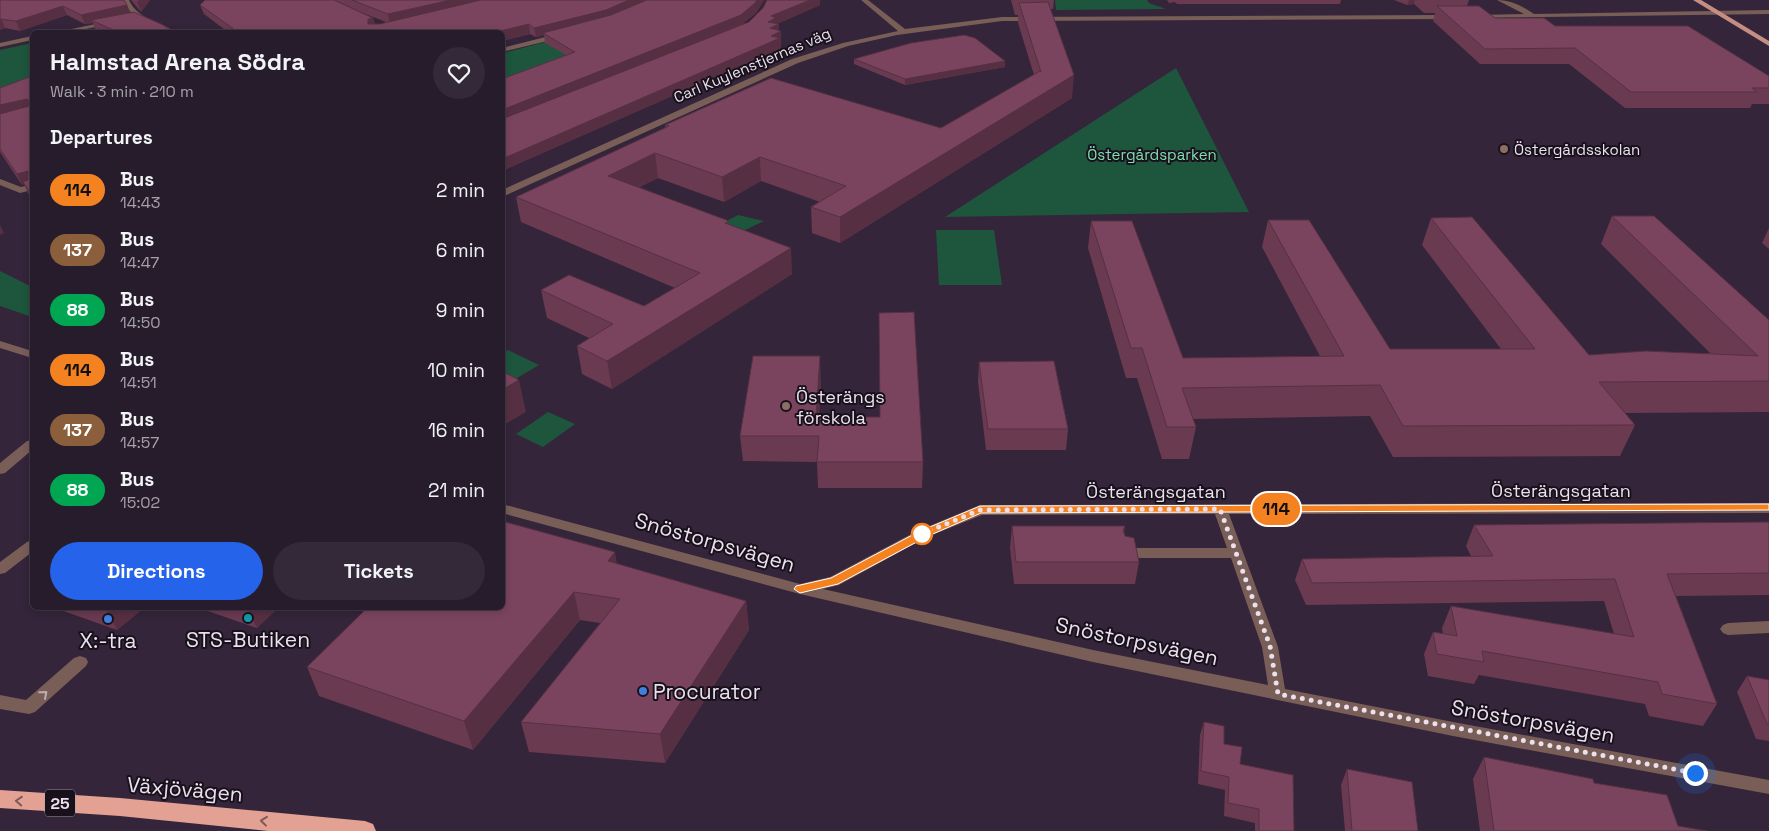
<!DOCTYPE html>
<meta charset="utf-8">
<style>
:root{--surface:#271c2c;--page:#332938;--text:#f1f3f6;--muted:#a4a1a9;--line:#433a48;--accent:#2563eb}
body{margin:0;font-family:"Space Grotesk",sans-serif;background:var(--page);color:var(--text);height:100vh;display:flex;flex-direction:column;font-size:19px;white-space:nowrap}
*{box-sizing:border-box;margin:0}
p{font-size:16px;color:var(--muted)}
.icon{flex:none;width:28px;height:28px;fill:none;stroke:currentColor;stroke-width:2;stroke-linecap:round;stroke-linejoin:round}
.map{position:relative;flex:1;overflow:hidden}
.panel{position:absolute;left:30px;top:30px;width:475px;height:580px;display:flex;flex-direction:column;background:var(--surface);border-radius:8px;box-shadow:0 2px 8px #0003,0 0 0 1px var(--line)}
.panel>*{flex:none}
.badge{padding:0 10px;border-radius:16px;font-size:18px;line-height:32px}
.you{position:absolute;width:25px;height:25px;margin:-12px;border:4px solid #fff;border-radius:50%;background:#1a73e8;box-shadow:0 0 0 8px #1a73e833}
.map>.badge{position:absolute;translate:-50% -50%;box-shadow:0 0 0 2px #fff}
h2{padding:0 20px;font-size:19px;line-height:45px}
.round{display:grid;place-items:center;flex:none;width:52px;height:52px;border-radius:26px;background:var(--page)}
.head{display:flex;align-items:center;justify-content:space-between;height:85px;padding:0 20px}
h1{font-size:24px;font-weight:700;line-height:38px}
.cta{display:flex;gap:10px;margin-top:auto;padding:10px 20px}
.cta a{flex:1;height:58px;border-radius:30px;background:var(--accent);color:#fff;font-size:20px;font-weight:700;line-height:58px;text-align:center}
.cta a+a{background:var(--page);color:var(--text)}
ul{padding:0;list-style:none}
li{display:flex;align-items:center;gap:15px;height:60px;padding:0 20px}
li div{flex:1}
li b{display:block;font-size:19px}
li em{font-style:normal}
li .badge{min-width:55px;font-weight:700;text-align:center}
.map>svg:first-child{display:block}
</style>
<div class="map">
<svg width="1769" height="831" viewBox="0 0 1769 831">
<rect width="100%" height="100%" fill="#34253a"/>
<!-- green -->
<path fill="#1d563d" d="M 1055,0 L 1147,0 L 1149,3 L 1166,9 L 1056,10 Z
M 557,39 L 589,55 L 516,82 L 503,75 L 503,53 Z
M 32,43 L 32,84 L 0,91 L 0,50 Z
M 1176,68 L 1249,212 L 945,217 Z
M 738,215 L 764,221 L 735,235 L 715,227 Z
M 936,230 L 994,230 L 1002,285 L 939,285 Z
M 0,271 L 32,287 L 32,317 L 0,306 Z
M 508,350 L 539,365 L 512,381 L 503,377 L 503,353 Z
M 548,412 L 575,424 L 543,447 L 516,434 Z"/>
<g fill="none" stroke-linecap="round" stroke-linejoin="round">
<!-- minor -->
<path fill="#795e58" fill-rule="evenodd" d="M 123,0 L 129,0 C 138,20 159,20 175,32 C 156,35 130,17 123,0 Z
M 861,0 L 868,0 L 905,29 L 1002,17 L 1449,15 L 1452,17 L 1449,19 L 1002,21 L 897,35 L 848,46 L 798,63 L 502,197 L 502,190 L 792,59 L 843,43 L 898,31 Z
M 1497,0 C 1511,0 1522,6 1534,14 L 1769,10 L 1769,14 L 1474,18 L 1473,17 L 1476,15 L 1524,14 Z
M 110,21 L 112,22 L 112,24 L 70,32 L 57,32 Z
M 561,33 L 564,33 L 564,37 L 502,52 L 502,48 Z
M 32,36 L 32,40 L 0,47 L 0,43 Z
M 0,179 L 21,187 L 32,184 L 32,190 L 20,193 L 0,185 Z
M 0,341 L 32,351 L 32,358 L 0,348 Z
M 32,440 L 32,450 L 5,473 L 0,474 L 0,463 L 27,441 Z
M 1769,503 L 1769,513 L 1229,514 L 1278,647 L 1285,689 L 1453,722 L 1769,780 L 1769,794 L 1453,736 L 1093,662 L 800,594 L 502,513 L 502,504 L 800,584 L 830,577 L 917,531 L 980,505 ZM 1215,514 L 1227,548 L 1128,548 L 1123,549 L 1121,553 L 1123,557 L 1128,558 L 1231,558 L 1262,647 L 1268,685 L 1093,650 L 823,589 L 839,585 L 927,537 L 982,515 Z
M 32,540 L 32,552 L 5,573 L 0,574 L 0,562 L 27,542 Z
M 1769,621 L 1769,633 L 1728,635 L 1723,633 L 1720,629 L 1723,625 L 1728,623 Z
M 80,656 L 86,658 L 88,662 L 86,666 L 35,712 L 29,714 L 0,709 L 0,695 L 26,700 L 74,658 Z"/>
<!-- major -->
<path fill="#c58e82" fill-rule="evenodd" d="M 1693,0 L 1701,0 L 1769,41 L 1769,46 Z"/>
<!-- highway -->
<path fill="#e3a193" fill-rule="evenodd" d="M 0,790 L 120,798 L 365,821 L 373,824 L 376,831 L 268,831 L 120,816 L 0,808 Z"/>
</g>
<!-- wall -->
<path fill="#6a3a51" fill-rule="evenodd" d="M 0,0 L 127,5 L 130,13 L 173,32 L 102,32 L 95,29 L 93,23 L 85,24 L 67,15 L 20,31 L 5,28 L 0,30 Z
M 131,0 L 150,0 L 141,12 Z
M 205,0 L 764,0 L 756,13 L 742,24 L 749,22 L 763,8 L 767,0 L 820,0 L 820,5 L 777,24 L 779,31 L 781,41 L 780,41 L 781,48 L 502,171 L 502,79 L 566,55 L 545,43 L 544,35 L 536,37 L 530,34 L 502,41 L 502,32 L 228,32 L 204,14 L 200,5 ZM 355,10 L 386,22 L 380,24 L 375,24 L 373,18 Z
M 1011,0 L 1054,0 L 1053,9 L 1050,9 L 1072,98 L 840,243 L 812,233 L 811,207 L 820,202 L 761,181 L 724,202 L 658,178 L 639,187 L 729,224 L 792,274 L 612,389 L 582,374 L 577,346 L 589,338 L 547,318 L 541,290 L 644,306 L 675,288 L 521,222 L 516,197 L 665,128 L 665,125 L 941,128 L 1034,75 L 1018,23 L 1018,15 L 1015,15 Z
M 1167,0 L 1341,0 L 1340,4 L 1177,4 L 1175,2 L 1169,3 Z
M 1394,0 L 1469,0 L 1467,6 L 1495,18 L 1555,26 L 1769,76 L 1769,104 L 1752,104 L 1750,108 L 1625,108 L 1569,64 L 1480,64 L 1433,21 L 1435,13 L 1424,13 L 1414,4 L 1407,5 Z
M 854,59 L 1005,61 L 1005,67 L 905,85 L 854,64 Z
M 32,76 L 32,200 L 28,193 L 24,184 L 22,185 L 0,152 L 0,88 Z
M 1612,216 L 1769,320 L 1769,412 L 1625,413 L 1635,425 L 1620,456 L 1393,457 L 1370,416 L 1192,419 L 1196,427 L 1189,459 L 1162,459 L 1137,378 L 1126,378 L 1088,248 L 1091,221 L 1183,358 L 1320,356 L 1262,247 L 1268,220 L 1390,349 L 1501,349 L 1422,245 L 1431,218 L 1589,355 L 1710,353 L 1601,244 Z
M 1769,228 L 1769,249 L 1762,243 Z
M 979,362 L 1068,429 L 1066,450 L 986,450 L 978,382 Z
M 821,381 L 819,417 L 923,462 L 922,488 L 818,488 L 817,462 L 743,461 L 740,436 Z
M 1769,522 L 1769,595 L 1676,596 L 1717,704 L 1703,726 L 1649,716 L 1645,704 L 1479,675 L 1474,684 L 1428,676 L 1424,654 L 1433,632 L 1443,634 L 1442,628 L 1451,606 L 1614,634 L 1604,601 L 1306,605 L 1295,580 L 1302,559 L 1471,556 L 1466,546 L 1474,525 Z
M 1012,526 L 1125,526 L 1124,533 L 1139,562 L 1135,584 L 1014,584 L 1010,548 Z
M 617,564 L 746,601 L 749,630 L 665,763 L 529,752 L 521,722 L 600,623 L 580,620 L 473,750 L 319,696 L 307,667 Z
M 55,608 L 144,608 L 117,630 Z
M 199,608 L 278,608 L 257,628 Z
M 1747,676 L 1769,680 L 1769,741 L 1756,739 L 1737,692 Z
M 1204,722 L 1224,744 L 1294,831 L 1255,831 L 1255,823 L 1224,816 L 1225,790 L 1198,784 L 1200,735 Z
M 1484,757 L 1594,783 L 1678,826 L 1707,831 L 1480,831 L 1473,779 Z
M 1347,769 L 1418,831 L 1345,831 L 1341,785 Z"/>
<!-- shaded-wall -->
<path fill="#563042" d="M 139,0 L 150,0 L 141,12 L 137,2 Z
M 451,0 L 494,0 L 390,24 L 388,14 Z
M 629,0 L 651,0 L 607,19 L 543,33 L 544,35 L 536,37 L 534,28 Z
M 757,0 L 764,0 L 756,13 L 742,24 L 502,122 L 502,110 Z
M 810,0 L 820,0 L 820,5 L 777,24 L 779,24 L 779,32 L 781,31 L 781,48 L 502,171 L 502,159 L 768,22 L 771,16 Z
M 1409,0 L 1415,0 L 1414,4 L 1407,5 Z
M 127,5 L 131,15 L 91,20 L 93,23 L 85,24 L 81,15 Z
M 63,6 L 67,15 L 20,31 L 16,21 Z
M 1,18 L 5,28 L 0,30 L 0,19 Z
M 373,18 L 376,27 L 368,24 L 368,19 Z
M 529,24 L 530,34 L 502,41 L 502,32 L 496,32 Z
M 1005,61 L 1005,67 L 905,85 L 905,79 Z
M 1074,75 L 1072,98 L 840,243 L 840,217 Z
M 27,99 L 32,109 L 0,116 L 0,105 Z
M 655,153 L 658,178 L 612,201 L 608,176 Z
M 760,157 L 761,181 L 724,202 L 722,177 Z
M 28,171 L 32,181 L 23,182 L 24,184 L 22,185 L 17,174 Z
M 0,225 L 4,233 L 0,235 Z
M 791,248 L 792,274 L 612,389 L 607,361 Z
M 820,356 L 821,381 L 817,436 L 816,417 Z
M 519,380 L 526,412 L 502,426 L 502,390 Z
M 615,552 L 620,581 L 608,561 Z
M 574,592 L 580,620 L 473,750 L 464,721 Z
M 746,601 L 749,630 L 665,763 L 660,734 Z
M 105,608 L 144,608 L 117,630 Z
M 247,608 L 278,608 L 257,628 Z"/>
<!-- building -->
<path fill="#7b445e" stroke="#563042" d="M 0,0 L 124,0 L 127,5 L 81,15 L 63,6 L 16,21 L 0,19 Z
M 205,0 L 334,0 L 373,18 L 368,19 L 368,24 L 380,24 L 481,0 L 629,0 L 606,10 L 534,28 L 529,24 L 496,32 L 238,32 L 200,5 Z
M 352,0 L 451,0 L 388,14 Z
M 647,0 L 757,0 L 755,3 L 741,15 L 502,110 L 502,79 L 575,52 L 543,33 L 611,15 Z
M 767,0 L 810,0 L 771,16 L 776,18 L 768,22 L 779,24 L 770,28 L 781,31 L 771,36 L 780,38 L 502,159 L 502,119 L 749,22 L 763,8 Z
M 1048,2 L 1074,75 L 840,217 L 811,207 L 846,186 L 760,157 L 722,177 L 655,153 L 608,176 L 729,221 L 725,223 L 791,248 L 607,361 L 577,346 L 613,324 L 541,290 L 569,275 L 644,306 L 700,273 L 516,197 L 669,126 L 665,125 L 771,78 L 941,128 L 1040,71 L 1041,72 L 1019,3 Z
M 1437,6 L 1479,6 L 1495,18 L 1544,18 L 1555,26 L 1688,26 L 1769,76 L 1769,88 L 1752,88 L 1757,92 L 1631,92 L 1575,48 L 1485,49 Z
M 134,12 L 163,25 L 173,32 L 118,32 L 91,20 Z
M 964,35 L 975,38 L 1005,61 L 905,79 L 854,59 L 911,43 Z
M 32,76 L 32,192 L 30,193 L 23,182 L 28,180 L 28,171 L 17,174 L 0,149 L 0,114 L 29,106 L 29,101 L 27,99 L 0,105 L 0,88 Z
M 1612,216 L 1654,216 L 1769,320 L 1769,381 L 1599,382 L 1635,425 L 1403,426 L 1380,385 L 1182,388 L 1196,427 L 1167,427 L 1142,348 L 1131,348 L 1091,221 L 1132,221 L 1183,358 L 1344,356 L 1268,220 L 1309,220 L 1390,349 L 1535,349 L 1431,218 L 1472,217 L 1589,355 L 1646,351 L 1758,356 Z
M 914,312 L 923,462 L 817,462 L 819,436 L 740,436 L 753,356 L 820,356 L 816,417 L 880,417 L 879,313 Z
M 1054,361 L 1068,429 L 988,429 L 979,362 Z
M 502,371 L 519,380 L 502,390 Z
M 502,521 L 615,552 L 608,561 L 746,601 L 660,734 L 521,722 L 620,599 L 574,592 L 464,721 L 307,667 L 367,608 L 502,608 Z
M 1769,522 L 1769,573 L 1667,574 L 1717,704 L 1662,694 L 1658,682 L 1482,651 L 1484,662 L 1437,654 L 1433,632 L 1457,636 L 1451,606 L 1634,637 L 1615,579 L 1312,583 L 1302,559 L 1493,556 L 1474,525 Z
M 1012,526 L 1125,526 L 1123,530 L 1125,536 L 1134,538 L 1139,562 L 1016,562 Z
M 1747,676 L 1769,680 L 1769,724 L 1767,724 Z
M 1204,722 L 1224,726 L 1224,744 L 1242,747 L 1240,764 L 1293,775 L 1294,831 L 1259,831 L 1259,809 L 1228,803 L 1229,777 L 1201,771 Z
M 1484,757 L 1593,779 L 1594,783 L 1667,795 L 1678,826 L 1707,831 L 1494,831 Z
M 1347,769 L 1412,782 L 1418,831 L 1352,831 Z"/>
<!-- one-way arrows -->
<defs><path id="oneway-chevron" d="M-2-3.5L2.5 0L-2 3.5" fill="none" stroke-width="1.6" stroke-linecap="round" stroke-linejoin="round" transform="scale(1.25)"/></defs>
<use stroke="#bdacb2" href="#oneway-chevron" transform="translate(44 694) rotate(-41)"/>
<g stroke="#7e5957">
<use href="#oneway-chevron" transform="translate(19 801) rotate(-176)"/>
<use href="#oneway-chevron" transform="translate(264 821) rotate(-174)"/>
</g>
<!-- line -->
<path fill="#f58220" stroke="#fff" d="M 1769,504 L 1769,510 L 981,513 L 926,537 L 838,584 L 800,593 L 794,589 L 796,586 L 831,578 L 918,532 L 980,506 Z"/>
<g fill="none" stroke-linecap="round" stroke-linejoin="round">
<!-- walk -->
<path stroke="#eae0ee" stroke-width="5" stroke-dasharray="0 9" d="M 922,534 L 980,510 L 1220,509 L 1270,646 L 1278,694 L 1695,773"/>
</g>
<!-- markers -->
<g fill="#8d6e63" stroke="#18111b" stroke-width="2">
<circle cx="1504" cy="149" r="5"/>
<circle cx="786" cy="406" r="5"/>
</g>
<circle fill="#fff" stroke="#f58220" stroke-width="2.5" cx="922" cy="534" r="10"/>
<circle fill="#0f9aa8" stroke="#18111b" stroke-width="2" cx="248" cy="618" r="5"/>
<g fill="#3f7fe0" stroke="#18111b" stroke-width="2">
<circle cx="108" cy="619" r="5"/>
<circle cx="643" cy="691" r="5"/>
</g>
<g text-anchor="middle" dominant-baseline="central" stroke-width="4" stroke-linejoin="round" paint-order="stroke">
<!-- far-street labels -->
<g font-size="15" fill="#eae0ee" stroke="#18111b">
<text transform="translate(752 65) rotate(-23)">Carl Kuylenstjernas väg</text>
</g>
<!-- far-poi labels -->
<g font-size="15" fill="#eae0ee" stroke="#18111b" text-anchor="start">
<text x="1514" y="149">Östergårdsskolan</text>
</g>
<!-- far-park labels -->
<g font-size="15" fill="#80dfb2" stroke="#18111b">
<text x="1152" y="154">Östergårdsparken</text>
</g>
<!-- shield labels -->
<rect fill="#18111b" stroke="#aba2af" stroke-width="1" x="45" y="789.5" width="30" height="27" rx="4"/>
<g font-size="16" font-weight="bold" fill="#eae0ee">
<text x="60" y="803">25</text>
</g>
<!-- poi labels -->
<g font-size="18" fill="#eae0ee" stroke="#18111b" text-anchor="start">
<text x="796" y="396">Österängs<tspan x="796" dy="21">förskola</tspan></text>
</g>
<!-- street labels -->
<g font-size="18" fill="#eae0ee" stroke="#18111b">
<text x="1561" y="490">Österängsgatan</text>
<text x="1156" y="491">Österängsgatan</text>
</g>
<!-- near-street labels -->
<g font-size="21" fill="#eae0ee" stroke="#18111b">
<text transform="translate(715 542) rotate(16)">Snöstorpsvägen</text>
<text transform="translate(1137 641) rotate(12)">Snöstorpsvägen</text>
<text transform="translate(1533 721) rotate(10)">Snöstorpsvägen</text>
<text transform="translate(185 789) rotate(5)">Växjövägen</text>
</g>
<!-- near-poi labels -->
<g font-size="21" fill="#eae0ee" stroke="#18111b">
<text x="248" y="639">STS-Butiken</text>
<text x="108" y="640">X:-tra</text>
<text x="653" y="691" text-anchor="start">Procurator</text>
</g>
</g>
</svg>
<div class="you" style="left:1695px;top:773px"></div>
<b class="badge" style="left:1276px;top:509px;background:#f58220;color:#111">114</b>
<section class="panel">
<div class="head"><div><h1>Halmstad Arena Södra</h1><p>Walk · 3 min · 210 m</p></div><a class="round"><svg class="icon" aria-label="heart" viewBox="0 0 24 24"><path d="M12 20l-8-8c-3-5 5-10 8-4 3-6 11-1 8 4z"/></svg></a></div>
<h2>Departures</h2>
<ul>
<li><span class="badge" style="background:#f58220;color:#111">114</span><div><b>Bus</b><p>14:43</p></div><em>2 min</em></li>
<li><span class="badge" style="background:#8b5e3c;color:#fff">137</span><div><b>Bus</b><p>14:47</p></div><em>6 min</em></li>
<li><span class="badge" style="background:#00a651;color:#fff">88</span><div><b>Bus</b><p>14:50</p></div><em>9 min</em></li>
<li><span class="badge" style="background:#f58220;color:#111">114</span><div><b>Bus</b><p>14:51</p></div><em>10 min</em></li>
<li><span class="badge" style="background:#8b5e3c;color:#fff">137</span><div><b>Bus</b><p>14:57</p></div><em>16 min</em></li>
<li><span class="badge" style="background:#00a651;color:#fff">88</span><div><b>Bus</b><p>15:02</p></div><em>21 min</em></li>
</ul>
<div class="cta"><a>Directions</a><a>Tickets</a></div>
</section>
</div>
